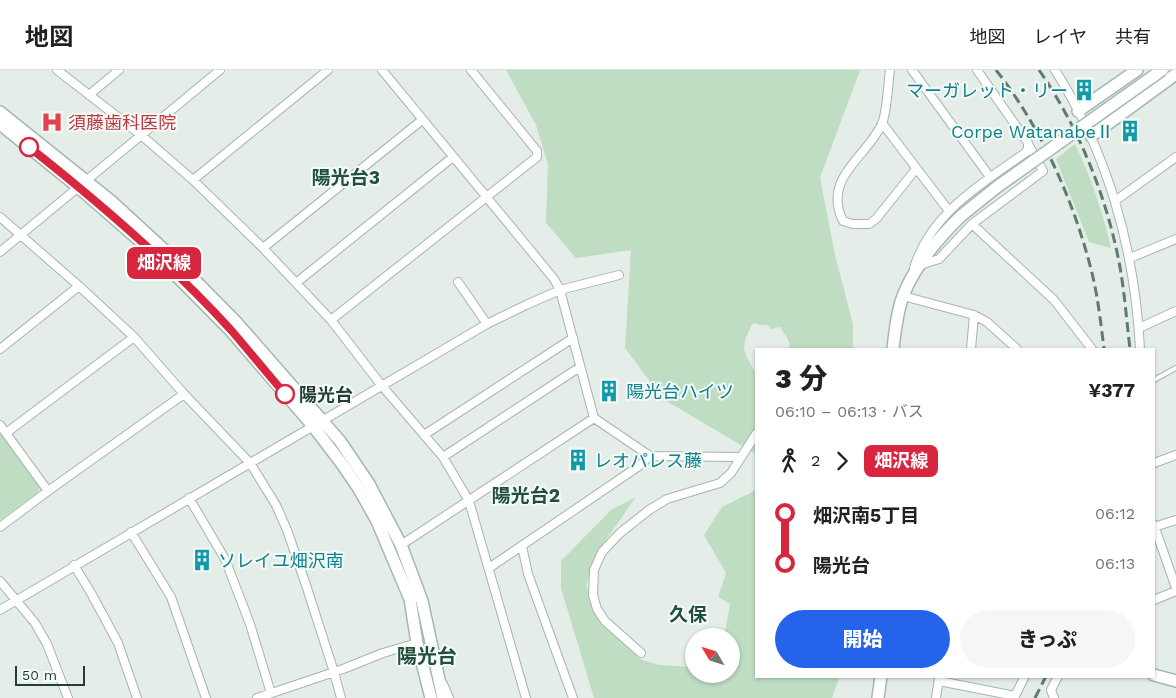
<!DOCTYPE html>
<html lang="ja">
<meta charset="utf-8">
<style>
:root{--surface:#fff;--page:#f6f6f6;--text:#202124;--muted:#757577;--line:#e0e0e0;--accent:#2563eb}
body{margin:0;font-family:"Work Sans","Noto Sans JP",sans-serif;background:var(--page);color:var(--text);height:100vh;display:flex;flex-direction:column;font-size:19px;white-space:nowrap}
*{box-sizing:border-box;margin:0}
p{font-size:16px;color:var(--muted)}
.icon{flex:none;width:28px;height:28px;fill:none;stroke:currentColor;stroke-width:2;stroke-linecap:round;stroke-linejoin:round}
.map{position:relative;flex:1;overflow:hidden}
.details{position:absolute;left:755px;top:278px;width:400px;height:330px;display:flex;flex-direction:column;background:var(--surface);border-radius:0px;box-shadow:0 1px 4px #0004}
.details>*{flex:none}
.badge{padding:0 10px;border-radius:8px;font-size:18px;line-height:32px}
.needle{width:32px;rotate:308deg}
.controls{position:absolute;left:685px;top:558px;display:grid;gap:10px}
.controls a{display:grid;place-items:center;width:55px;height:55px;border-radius:50%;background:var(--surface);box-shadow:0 1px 4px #0004;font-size:25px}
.scale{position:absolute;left:15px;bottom:12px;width:70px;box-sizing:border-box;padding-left:5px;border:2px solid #243e33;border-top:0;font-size:14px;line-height:18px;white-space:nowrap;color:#243e33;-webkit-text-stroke:4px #f5faf7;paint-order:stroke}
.map>.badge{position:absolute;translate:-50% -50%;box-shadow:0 0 0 2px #fff}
.legs{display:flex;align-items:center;gap:8px;height:55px;padding:0 20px;font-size:16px}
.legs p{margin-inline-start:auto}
.summary{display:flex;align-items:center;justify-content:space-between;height:85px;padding:0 20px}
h1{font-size:28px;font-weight:800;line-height:38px}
.cta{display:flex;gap:10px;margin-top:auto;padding:10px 20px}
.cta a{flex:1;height:58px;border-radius:30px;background:var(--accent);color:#fff;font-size:20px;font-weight:800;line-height:58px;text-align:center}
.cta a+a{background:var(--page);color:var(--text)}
ul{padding:0 20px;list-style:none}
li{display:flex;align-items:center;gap:18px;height:50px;font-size:19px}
li i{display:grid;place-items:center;width:8px;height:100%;margin:0 6px;background:currentColor}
li i::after{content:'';width:12px;height:12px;margin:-6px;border:4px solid;border-radius:50%;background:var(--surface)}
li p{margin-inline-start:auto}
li:first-child i{background:linear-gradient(#0000 50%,currentColor 0)}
li:last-child i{background:linear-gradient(currentColor 50%,#0000 0)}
header{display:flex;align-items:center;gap:30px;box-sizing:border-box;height:70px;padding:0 25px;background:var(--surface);border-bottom:1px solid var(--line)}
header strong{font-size:24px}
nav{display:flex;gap:28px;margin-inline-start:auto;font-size:18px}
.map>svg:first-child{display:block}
</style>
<header>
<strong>地図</strong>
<nav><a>地図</a><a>レイヤ</a><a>共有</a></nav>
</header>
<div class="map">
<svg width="1176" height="628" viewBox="0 0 1176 628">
<rect width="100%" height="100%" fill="#e4ede8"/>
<!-- green -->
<path fill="#beddc2" d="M 506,0 L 860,0 L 820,108 L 835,185 L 853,254 L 853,279 L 790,279 L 789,271 L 780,257 L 771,259 L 767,255 L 760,255 L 755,253 L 752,254 L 745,270 L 744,279 L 747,288 L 756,304 L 756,384 L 663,329 L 625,278 L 631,180 L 576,188 L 546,153 L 548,94 L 536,55 Z
M 1075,74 C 1092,110 1102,140 1111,178 L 1089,172 L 1056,89 Z
M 0,361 L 40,416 L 38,422 L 0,450 Z
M 756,420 L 756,606 L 840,606 L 832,628 L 594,628 L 561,518 L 561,491 L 611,440 L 636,427 L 598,481 L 586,515 L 599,551 L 642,590 L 659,595 L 694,597 L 694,604 L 731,604 L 731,566 L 723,566 L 725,562 L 730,534 L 718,527 L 726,503 L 704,465 L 722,437 Z"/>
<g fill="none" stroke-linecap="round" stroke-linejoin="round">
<!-- lane casing -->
<g stroke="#a7b5ae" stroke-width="6">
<path id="lane" d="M 1154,310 L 1176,298"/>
</g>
<!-- street casing -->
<g stroke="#a7b5ae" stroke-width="10">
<path id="street" d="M 57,0 L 141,65 L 193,110 L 263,178 L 331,250 L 382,316 L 443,387 L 469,431 L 526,628
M 382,0 L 554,209 L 560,220 L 594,348 L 650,386 L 741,387
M 890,0 C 888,14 887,42 882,54 C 866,88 822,108 843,151 L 853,154 L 869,154 L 876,149 L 916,99
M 912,0 L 990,107
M 1055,0 C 1108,83 1135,180 1140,279
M 89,25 L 119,0
M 882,53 L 949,141
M 193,110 L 328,0
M 1115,131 L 1176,87
M 0,147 L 79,216 L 134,267 L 184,324 L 250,393 L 276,435 L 287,460 L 306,515 L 334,602 L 341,628
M 972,154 L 1043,101 L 1028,74
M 263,178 L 422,50
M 0,182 L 220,0
M 1130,188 L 1176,169
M 920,195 L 939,189 L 972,154 L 1054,230 L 1092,279
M 914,198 C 930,144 981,114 1025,83 L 1028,79 L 1028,73 L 977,0
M 458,212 L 487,254
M 296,213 L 453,87
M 903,226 L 974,245 L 987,252 L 1017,279
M 331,250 L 537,87 L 537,81 L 471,0
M 1139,258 L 1176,241
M 0,279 L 79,216
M 971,279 L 974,245
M 0,355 L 48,421
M 6,363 L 134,267
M 424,365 L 573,268
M 443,387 L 580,297
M 1154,393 L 1176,385
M 189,428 L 225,489 L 250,554 L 271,623
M 1154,455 L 1176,518
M 0,457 L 48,421 L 184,324
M 1154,457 L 1176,450
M 131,462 L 171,527 L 206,628
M 401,475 L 594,348
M 522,476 L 528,504 L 573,628
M 74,495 L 91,523 L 118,573 L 137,628
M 489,498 L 639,396 L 650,386
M 0,511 L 35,553 L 47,574 L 68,628
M 1154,530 L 1176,521
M 0,540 L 487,254 L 526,235 L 560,220 L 619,205
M 641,583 L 605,551 L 597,539 L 593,525 L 594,500 L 602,482 L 620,463 L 649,440 L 667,429 L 720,413 L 731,403 L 756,364
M 939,611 L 1015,626
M 443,614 L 449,628
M 257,628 L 343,599 L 383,583 L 417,573
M 936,628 L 939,608
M 1014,628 L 1025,606
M 1054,628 L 1051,620 L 1058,606"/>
</g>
<!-- secondary casing -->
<g stroke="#a3b9ae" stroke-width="14">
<path id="secondary" d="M 1078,41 L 1137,0
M 0,42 L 111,131 L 172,187 L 237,253 L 340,371 L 369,414 L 401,475 L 422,531 L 443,628
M 0,54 L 78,117 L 155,184 L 230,260 L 313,356 L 342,394 L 359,419 L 377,451 L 410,529 L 417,573 L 431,628
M 1091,66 L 1176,4
M 893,279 C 895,261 897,242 903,226 C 915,195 938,168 962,145
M 1154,605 L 1176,611
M 878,628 L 881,606"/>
</g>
<!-- lane -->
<use href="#lane" stroke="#fff" stroke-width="4"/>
<!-- street -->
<use href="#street" stroke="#fff" stroke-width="8"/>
<!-- secondary -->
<use href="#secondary" stroke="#fff" stroke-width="11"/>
<!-- rail -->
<path stroke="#5f7a6e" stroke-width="3" stroke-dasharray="10 5" stroke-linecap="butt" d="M 996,0 C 1042,59 1074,131 1092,203 C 1098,228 1101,254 1104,279
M 1039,0 C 1080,59 1109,132 1121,203 C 1125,228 1127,254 1130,279
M 1035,628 L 1046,606"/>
<!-- secondary-bridge casing -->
<g stroke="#a3b9ae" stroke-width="14" stroke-linecap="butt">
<path id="secondary-bridge" d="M 962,145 L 997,117 L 1162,0"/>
</g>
<!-- secondary-bridge -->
<use href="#secondary-bridge" stroke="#fff" stroke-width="11"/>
</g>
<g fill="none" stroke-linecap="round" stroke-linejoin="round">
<!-- line-1 casing -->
<g stroke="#fff" stroke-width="11">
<path id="line-1" d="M 29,77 C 100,133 170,193 231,260 C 249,281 267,303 285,324"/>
</g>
<!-- line-1 -->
<use href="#line-1" stroke="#d7263d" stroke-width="8"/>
</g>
<!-- icons -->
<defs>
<g id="building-bare" transform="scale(1.725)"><path d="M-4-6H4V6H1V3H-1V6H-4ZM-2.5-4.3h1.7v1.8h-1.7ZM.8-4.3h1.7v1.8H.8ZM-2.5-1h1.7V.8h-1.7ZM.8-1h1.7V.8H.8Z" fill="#0f9aa8" stroke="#f5faf7" stroke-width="2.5" paint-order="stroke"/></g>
<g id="hospital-bare" transform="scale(1.725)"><path d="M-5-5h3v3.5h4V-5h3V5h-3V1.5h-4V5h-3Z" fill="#e0444e" stroke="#f5faf7" stroke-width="2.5" paint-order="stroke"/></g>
</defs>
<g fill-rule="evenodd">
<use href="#building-bare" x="1084" y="20"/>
<use href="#hospital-bare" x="52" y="52"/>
<use href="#building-bare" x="1130" y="61"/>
<use href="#building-bare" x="609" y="321"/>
<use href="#building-bare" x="578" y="390"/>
<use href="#building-bare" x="202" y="490"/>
</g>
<!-- markers -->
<g fill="#fff" stroke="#d7263d" stroke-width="2.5">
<circle cx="29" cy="77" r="9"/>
<circle cx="285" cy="324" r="9"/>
</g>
<g text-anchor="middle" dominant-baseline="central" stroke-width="4" stroke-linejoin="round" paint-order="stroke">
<!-- culture labels -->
<g font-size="18" fill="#0d838f" stroke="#f5faf7" text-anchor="start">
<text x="1068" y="20" text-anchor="end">マーガレット・リー</text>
<text x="1114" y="61" text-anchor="end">Corpe WatanabeⅡ</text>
<text x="626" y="321">陽光台ハイツ</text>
<text x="594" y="390">レオパレス藤</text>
<text x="218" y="490">ソレイユ畑沢南</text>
</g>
<!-- health labels -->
<g font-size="18" fill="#be3a42" stroke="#f5faf7" text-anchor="start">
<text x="68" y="52">須藤歯科医院</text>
</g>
<!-- stop labels -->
<g font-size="18" font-weight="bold" fill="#243e33" stroke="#f5faf7" text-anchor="start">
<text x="299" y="324">陽光台</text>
</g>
<!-- neighbourhood labels -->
<g font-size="19" font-weight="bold" fill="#21503d" stroke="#f5faf7">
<text x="346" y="107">陽光台3</text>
<text x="526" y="425">陽光台2</text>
<text x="688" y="544">久保</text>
</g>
<!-- quarter labels -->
<g font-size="20" font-weight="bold" fill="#21503d" stroke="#f5faf7">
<text x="427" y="586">陽光台</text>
</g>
</g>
</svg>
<div class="controls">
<a><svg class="needle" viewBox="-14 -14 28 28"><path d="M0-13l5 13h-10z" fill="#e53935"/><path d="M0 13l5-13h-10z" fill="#757577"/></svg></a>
</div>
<div class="scale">50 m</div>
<b class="badge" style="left:164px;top:193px;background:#d7263d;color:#fff">畑沢線</b>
<section class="details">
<div class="summary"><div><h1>3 分</h1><p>06:10 – 06:13 · バス</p></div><b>¥377</b></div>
<div class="legs"><svg class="icon" aria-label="walk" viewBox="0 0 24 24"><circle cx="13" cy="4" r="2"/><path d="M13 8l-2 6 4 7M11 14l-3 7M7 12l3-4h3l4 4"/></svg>2<svg class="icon" aria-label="forward" viewBox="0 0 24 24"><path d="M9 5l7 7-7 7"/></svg><b class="badge" style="background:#d7263d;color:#fff">畑沢線</b></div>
<ul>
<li><i style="color:#d7263d"></i><b>畑沢南5丁目</b><p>06:12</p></li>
<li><i style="color:#d7263d"></i><b>陽光台</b><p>06:13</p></li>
</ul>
<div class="cta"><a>開始</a><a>きっぷ</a></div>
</section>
</div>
